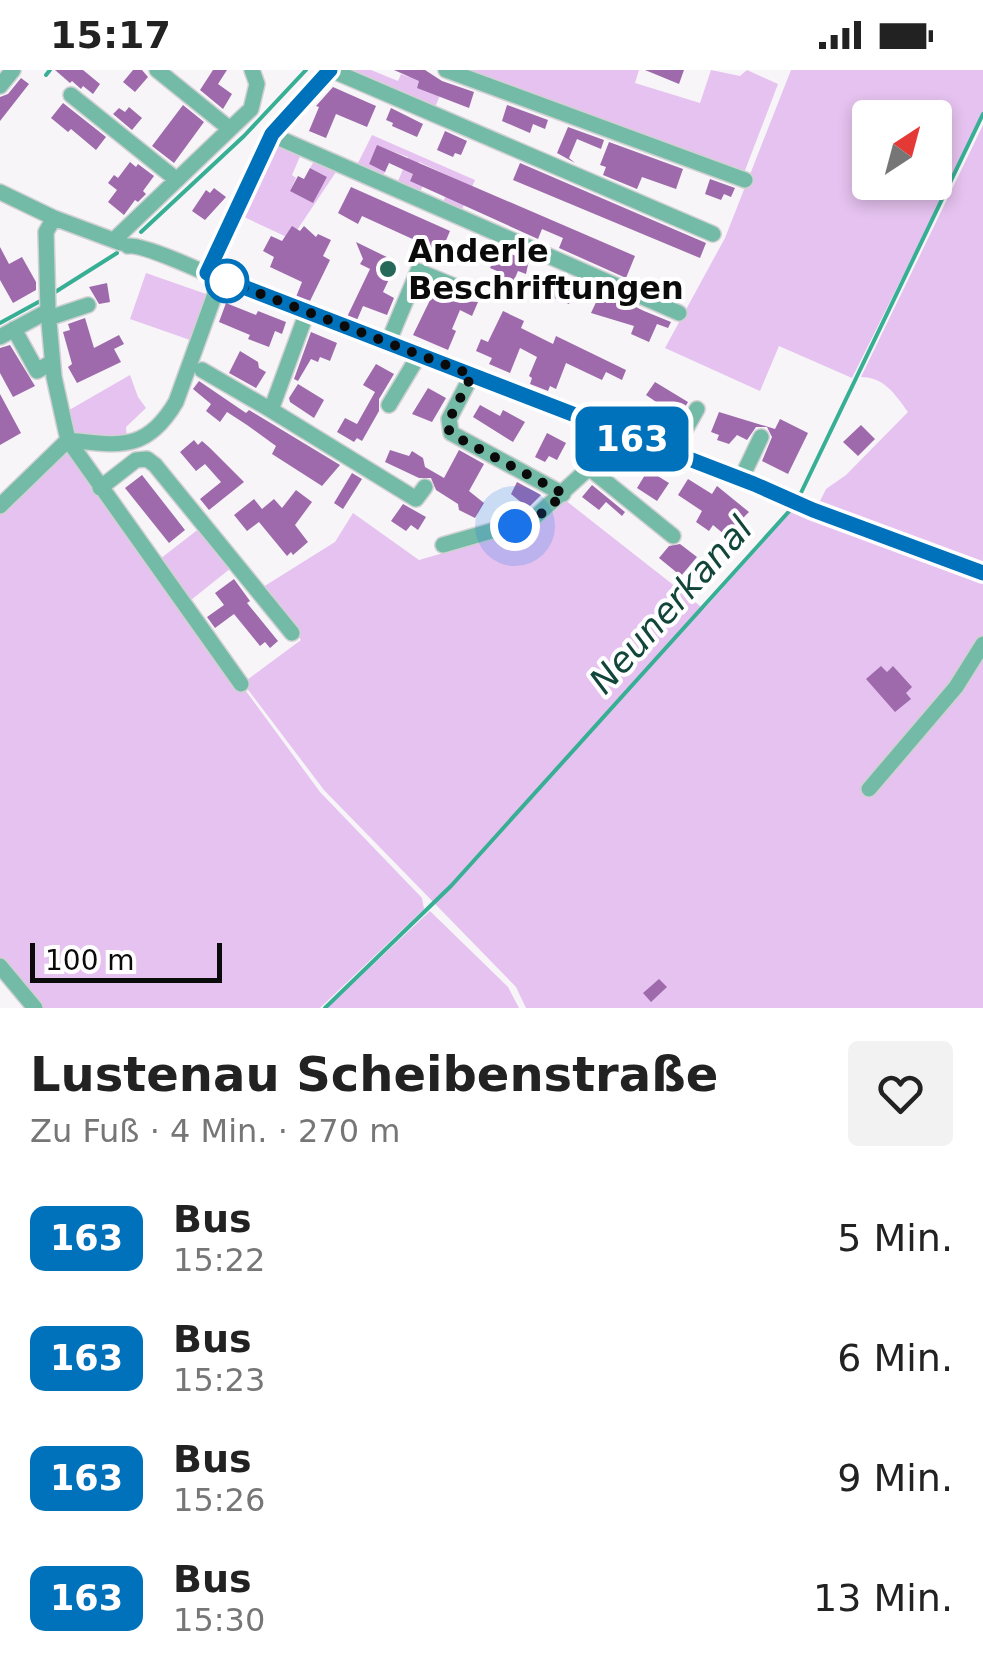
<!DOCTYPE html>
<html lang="de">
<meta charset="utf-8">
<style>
:root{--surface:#fff;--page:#f2f2f2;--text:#222;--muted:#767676}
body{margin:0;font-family:"DejaVu Sans",sans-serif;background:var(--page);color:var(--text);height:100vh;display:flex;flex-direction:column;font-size:38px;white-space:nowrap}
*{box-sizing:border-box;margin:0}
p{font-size:32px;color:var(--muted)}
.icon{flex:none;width:55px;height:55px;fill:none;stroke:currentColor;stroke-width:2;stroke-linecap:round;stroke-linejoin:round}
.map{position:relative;height:938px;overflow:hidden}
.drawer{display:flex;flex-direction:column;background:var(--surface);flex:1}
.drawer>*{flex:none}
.badge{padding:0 20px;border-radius:15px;font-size:35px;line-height:65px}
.needle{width:65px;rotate:36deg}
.buttons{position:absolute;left:852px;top:30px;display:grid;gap:20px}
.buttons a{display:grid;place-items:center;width:100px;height:100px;border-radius:10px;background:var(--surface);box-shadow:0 5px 15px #0003;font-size:50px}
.scale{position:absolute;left:30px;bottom:25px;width:192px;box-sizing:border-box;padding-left:10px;border:5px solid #0c0b0c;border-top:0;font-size:28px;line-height:35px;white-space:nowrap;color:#0c0b0c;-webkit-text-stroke:8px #fff;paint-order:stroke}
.you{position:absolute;width:50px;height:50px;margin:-25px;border:8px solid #fff;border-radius:50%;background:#1a73e8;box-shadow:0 0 0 15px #1a73e833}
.map>.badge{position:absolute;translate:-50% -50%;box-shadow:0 0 0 5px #fff}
.round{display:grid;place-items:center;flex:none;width:105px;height:105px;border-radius:10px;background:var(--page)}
.head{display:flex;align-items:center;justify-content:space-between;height:170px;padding:0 30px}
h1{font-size:48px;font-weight:700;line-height:75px}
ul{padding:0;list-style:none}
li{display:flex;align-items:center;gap:30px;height:120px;padding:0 30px}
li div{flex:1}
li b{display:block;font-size:38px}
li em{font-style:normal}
li .badge{min-width:110px;font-weight:700;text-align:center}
.status{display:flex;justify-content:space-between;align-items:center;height:70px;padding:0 50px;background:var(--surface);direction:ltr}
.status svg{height:28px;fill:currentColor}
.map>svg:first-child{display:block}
</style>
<div class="status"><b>15:17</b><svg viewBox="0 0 49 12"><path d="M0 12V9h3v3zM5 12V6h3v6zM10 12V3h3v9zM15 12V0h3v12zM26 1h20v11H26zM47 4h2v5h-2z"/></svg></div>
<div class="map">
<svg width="983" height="938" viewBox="0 0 983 938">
<rect width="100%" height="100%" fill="#f7f5f8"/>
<!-- green -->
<path fill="#e5c2ef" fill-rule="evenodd" d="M 341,0 L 371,0 L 398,11 L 401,4 L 409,7 L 412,0 L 422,3 L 417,18 L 444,15 L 434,40 Z
M 455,0 L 639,0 L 635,13 L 700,33 L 711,0 L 740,6 L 747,0 L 778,14 L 744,103 Z
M 791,0 L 983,0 L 983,45 L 852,308 L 779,276 L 760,321 L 665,278 L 725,168 ZM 870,48 L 935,48 L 935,112 L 870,112 Z
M 983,55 L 983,938 L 526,938 L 516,917 L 324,720 L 243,613 L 301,570 L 263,517 L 335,472 L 353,443 L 419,490 L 533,457 L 565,430 L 704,539 L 794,438 L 817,437 L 826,419 L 846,405 L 908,342 C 895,324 884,307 861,307 Z
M 372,65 L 475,110 L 460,144 L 442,136 L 445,127 L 466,114 L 419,92 L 410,110 L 423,116 L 418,125 L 396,116 L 408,87 L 377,76 L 369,94 L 385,102 L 381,109 L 356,97 Z
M 278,74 L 301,84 L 292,105 L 296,108 L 290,121 L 324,112 L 327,107 L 310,98 L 316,88 L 338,99 L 291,169 L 244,147 Z
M 146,203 L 206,224 L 190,270 L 130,249 Z
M 130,305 L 138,327 L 146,338 L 126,357 L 127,370 L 74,365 L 64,343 Z
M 68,370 L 163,508 L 320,722 L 422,828 L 424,839 L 320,938 L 40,938 L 0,898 L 0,435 Z
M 200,458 L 231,498 L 186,534 L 156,492 Z
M 430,841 L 508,917 L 519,938 L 327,938 Z"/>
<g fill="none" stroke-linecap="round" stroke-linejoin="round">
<!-- stream -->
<path stroke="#37af94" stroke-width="4" d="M 46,5 L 50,0
M 141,162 L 244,66 L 306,0
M 52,224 L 117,183
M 0,253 L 44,229
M 798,429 L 983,44
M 325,938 L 451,816 L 793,437"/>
</g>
<!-- building -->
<path fill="#9e6aac" d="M 55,0 L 83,0 L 100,14 L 93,24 L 83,16 L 81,19 L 72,11 L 70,13 Z
M 133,0 L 142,0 L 148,7 L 135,22 L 123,12 Z
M 213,0 L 227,0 L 218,14 L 232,24 L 223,39 L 200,20 Z
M 394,0 L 425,0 L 442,11 L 474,22 L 469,38 L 417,18 L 419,11 Z
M 645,0 L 684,0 L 679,14 Z
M 21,8 L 29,14 L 0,51 L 0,27 L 8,24 Z
M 333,17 L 376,36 L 367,57 L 336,44 L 326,68 L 309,61 L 319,37 L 316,36 Z
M 63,33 L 106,67 L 96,80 L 71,59 L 68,62 L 51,48 Z
M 183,35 L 204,52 L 174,93 L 152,76 Z
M 507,35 L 548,50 L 545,59 L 533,54 L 530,63 L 502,51 Z
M 129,37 L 142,48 L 132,60 L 113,44 L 119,38 L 125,42 Z
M 391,38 L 423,54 L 417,67 L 392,56 L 393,53 L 386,50 Z
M 568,57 L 604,70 L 601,79 L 577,69 L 569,88 L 575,93 L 557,83 Z
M 445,61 L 467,71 L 461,85 L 455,83 L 453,87 L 437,80 Z
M 609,72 L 683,99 L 676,119 L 642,107 L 637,119 L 603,105 L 606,97 L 600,95 Z
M 377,75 L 635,186 L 626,208 L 559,178 L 563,168 L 542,159 L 538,169 L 410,111 L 413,104 L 389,93 L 385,102 L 369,94 Z
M 130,92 L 136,97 L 138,94 L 154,106 L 143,121 L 146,124 L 138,132 L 135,130 L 124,145 L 108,132 L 117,120 L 108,113 L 114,105 L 118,108 Z
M 520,93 L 706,173 L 700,188 L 513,110 Z
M 310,98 L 327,107 L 313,133 L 290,121 L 298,106 L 304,109 Z
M 710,109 L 735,118 L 731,127 L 724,124 L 721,130 L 705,124 Z
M 351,117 L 450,161 L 441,182 L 362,146 L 358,154 L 338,143 Z
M 214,118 L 226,127 L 205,150 L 192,141 L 206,120 L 210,123 Z
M 292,156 L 300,161 L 304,156 L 316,167 L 318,164 L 331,170 L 323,186 L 330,190 L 310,231 L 296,227 L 302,212 L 270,197 L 274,187 L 263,181 L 271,166 L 282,171 Z
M 356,172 L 397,192 L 383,222 L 394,228 L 387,245 L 363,236 L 357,250 L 347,247 L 370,199 L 360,194 L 363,189 Z
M 0,177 L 9,194 L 22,187 L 36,212 L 36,220 L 13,233 L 0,210 Z
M 498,180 L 529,190 L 526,204 L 518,201 L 512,215 L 502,211 L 504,204 L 490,198 Z
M 550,204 L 577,215 L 569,234 L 542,223 Z
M 107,213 L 110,232 L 99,234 L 89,217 Z
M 424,216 L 462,231 L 478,232 L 472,246 L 460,240 L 452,259 L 456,261 L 448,280 L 413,265 L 431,228 L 421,224 Z
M 611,225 L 644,241 L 671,252 L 668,258 L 657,254 L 649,272 L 631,264 L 634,256 L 591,243 L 598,228 L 608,233 Z
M 226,233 L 256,245 L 258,241 L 286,252 L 282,264 L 275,261 L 269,277 L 248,269 L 250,265 L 219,252 Z
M 503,241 L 524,251 L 521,258 L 553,274 L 556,266 L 626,300 L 622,310 L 606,302 L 602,310 L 566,293 L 556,319 L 550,316 L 548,321 L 530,314 L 532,308 L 529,306 L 537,287 L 520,278 L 510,303 L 489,294 L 492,288 L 476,281 L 481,269 L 488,272 Z
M 85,248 L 94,278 L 119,265 L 124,274 L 114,279 L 121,292 L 77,313 L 68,297 L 72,294 L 63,262 L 70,260 L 68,254 Z
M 311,262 L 337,273 L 330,291 L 320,287 L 318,292 L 311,289 L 298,311 L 294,309 Z
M 10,275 L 35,316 L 13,327 L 0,303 L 0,278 Z
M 240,281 L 258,292 L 259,298 L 266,302 L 256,318 L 229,303 Z
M 376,294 L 394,304 L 379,329 L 379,341 L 362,371 L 357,368 L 354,372 L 337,362 L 345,348 L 357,354 L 375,322 L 363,315 Z
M 199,311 L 246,343 L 249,340 L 340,395 L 322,416 L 272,384 L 276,376 L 247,355 L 227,342 L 220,352 L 206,341 L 211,334 L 193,319 Z
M 655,312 L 688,332 L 671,361 L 656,350 L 665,338 L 646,325 Z
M 298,314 L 324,330 L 314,348 L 290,332 L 289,328 Z
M 428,318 L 446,328 L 432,352 L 412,344 Z
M 0,324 L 21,363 L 0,375 Z
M 480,335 L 500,346 L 503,340 L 525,352 L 513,372 L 473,347 Z
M 719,342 L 775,359 L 780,349 L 808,363 L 788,404 L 762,391 L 772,367 L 767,357 L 756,357 L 747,370 L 737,365 L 729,374 L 717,370 L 719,365 L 711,362 Z
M 861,355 L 875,369 L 858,386 L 843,372 Z
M 547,363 L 566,373 L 557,390 L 549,386 L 545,392 L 535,387 Z
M 194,370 L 198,375 L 202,371 L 210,378 L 244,412 L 209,440 L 200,429 L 221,412 L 205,394 L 196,401 L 180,382 Z
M 390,380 L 409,386 L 412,381 L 423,388 L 425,397 L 444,408 L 459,380 L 484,394 L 469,421 L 484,433 L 475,448 L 459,440 L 458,434 L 436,420 L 431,408 L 419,408 L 385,392 Z
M 648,400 L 669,413 L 657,431 L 637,418 Z
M 352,403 L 362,409 L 343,439 L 334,433 Z
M 142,405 L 185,460 L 169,473 L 125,418 Z
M 688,409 L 712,424 L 717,416 L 749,442 L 741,450 L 750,457 L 736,474 L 713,455 L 709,461 L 696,452 L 702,441 L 678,425 Z
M 517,412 L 541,425 L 528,438 L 511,424 Z
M 592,415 L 625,442 L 622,446 L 606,432 L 599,440 L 582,427 Z
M 296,420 L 312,432 L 295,455 L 308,472 L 293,485 L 291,482 L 287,486 L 259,452 L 247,461 L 234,445 L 254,429 L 262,439 L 274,429 L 282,438 Z
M 403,434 L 426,447 L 418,460 L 411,455 L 406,461 L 391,451 Z
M 680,474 L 697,487 L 681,506 L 659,488 L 669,476 Z
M 234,509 L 250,531 L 247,533 L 278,571 L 270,578 L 265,572 L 260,576 L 234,544 L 215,558 L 207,547 L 224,535 L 215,523 Z
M 881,596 L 887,602 L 893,596 L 912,617 L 906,623 L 911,629 L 895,642 L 866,609 Z
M 659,909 L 667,917 L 651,932 L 643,923 Z"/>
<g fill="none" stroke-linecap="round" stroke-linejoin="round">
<!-- minor casing -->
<g stroke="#d1d0d2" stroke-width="18">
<path id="minor" d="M 157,0 L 230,59
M 331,0 L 713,164
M 446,0 L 745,110
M 0,16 L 13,0
M 71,25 L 177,110
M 272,65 L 679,243
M 0,122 L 54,148 L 121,173
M 54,148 L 46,162 L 48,241 L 54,307 L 68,370 L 241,614
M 114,170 L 251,39 L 257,14 L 252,0
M 128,176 C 143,174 202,201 220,210 L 754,414 L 813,440 L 983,503
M 207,203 L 272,65 L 330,0
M 307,242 L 271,340 L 416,429 L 425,417
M 49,248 L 88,235
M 14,259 L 37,301 L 52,292
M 0,267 L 48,241
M 388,273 L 418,201 L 466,221
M 202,300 L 271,340
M 472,305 L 449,349 L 451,363 L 563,424
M 389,335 L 419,285
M 68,370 C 118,375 146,383 176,332 L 220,210
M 672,383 L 697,339
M 589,398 L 673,466
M 741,409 L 761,367
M 100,418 L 136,390 L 147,389 L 155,395 L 292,563
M 0,436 L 68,370
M 443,475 L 533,449 L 589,398 L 616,363
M 869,719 L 956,617 L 983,574
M 0,896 L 35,938"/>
</g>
<!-- minor -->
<use href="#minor" stroke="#74bba7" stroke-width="15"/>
</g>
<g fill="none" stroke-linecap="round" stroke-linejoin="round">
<!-- line casing -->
<g stroke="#fff" stroke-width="22">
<path id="line" d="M 330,0 L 272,64 L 207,203 L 754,414 L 813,440 L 983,503"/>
</g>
<!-- line -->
<use href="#line" stroke="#0072bc" stroke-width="15"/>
<!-- walk -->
<path stroke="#0c0b0c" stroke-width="10" stroke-dasharray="0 18" d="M 227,211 L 472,305 L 449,350 L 447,356 L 451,364 L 564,424 L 534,450 L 515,456"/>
</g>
<!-- markers -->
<circle fill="#266958" stroke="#fff" stroke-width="4" cx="388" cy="199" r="10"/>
<circle fill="#fff" stroke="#0072bc" stroke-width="5" cx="227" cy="211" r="20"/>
<g text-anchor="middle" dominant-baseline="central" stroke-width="8" stroke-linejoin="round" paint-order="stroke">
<!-- poi labels -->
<g font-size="32" font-weight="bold" fill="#0c0b0c" stroke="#fff" text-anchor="start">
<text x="408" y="181">Anderle<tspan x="408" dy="37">Beschriftungen</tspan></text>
</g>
<!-- water labels -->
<g font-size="35" font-style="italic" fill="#13463a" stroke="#fff">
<text transform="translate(671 535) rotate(-48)">Neunerkanal</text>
</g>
</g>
</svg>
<div class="buttons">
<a><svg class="needle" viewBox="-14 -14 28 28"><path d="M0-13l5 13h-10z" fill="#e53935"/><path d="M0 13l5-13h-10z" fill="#767676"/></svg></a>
</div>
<div class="scale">100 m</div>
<div class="you" style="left:515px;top:456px"></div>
<b class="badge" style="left:632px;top:369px;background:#0072bc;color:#fff">163</b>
</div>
<section class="drawer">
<div class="head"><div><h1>Lustenau Scheibenstraße</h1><p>Zu Fuß · 4 Min. · 270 m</p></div><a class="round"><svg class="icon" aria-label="heart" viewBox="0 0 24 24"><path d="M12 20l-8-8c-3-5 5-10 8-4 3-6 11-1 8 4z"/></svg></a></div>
<ul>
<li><span class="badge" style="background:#0072bc;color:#fff">163</span><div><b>Bus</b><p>15:22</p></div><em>5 Min.</em></li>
<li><span class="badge" style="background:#0072bc;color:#fff">163</span><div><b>Bus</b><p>15:23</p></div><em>6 Min.</em></li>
<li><span class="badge" style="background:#0072bc;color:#fff">163</span><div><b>Bus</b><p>15:26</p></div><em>9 Min.</em></li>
<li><span class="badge" style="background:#0072bc;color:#fff">163</span><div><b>Bus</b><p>15:30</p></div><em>13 Min.</em></li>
</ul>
</section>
